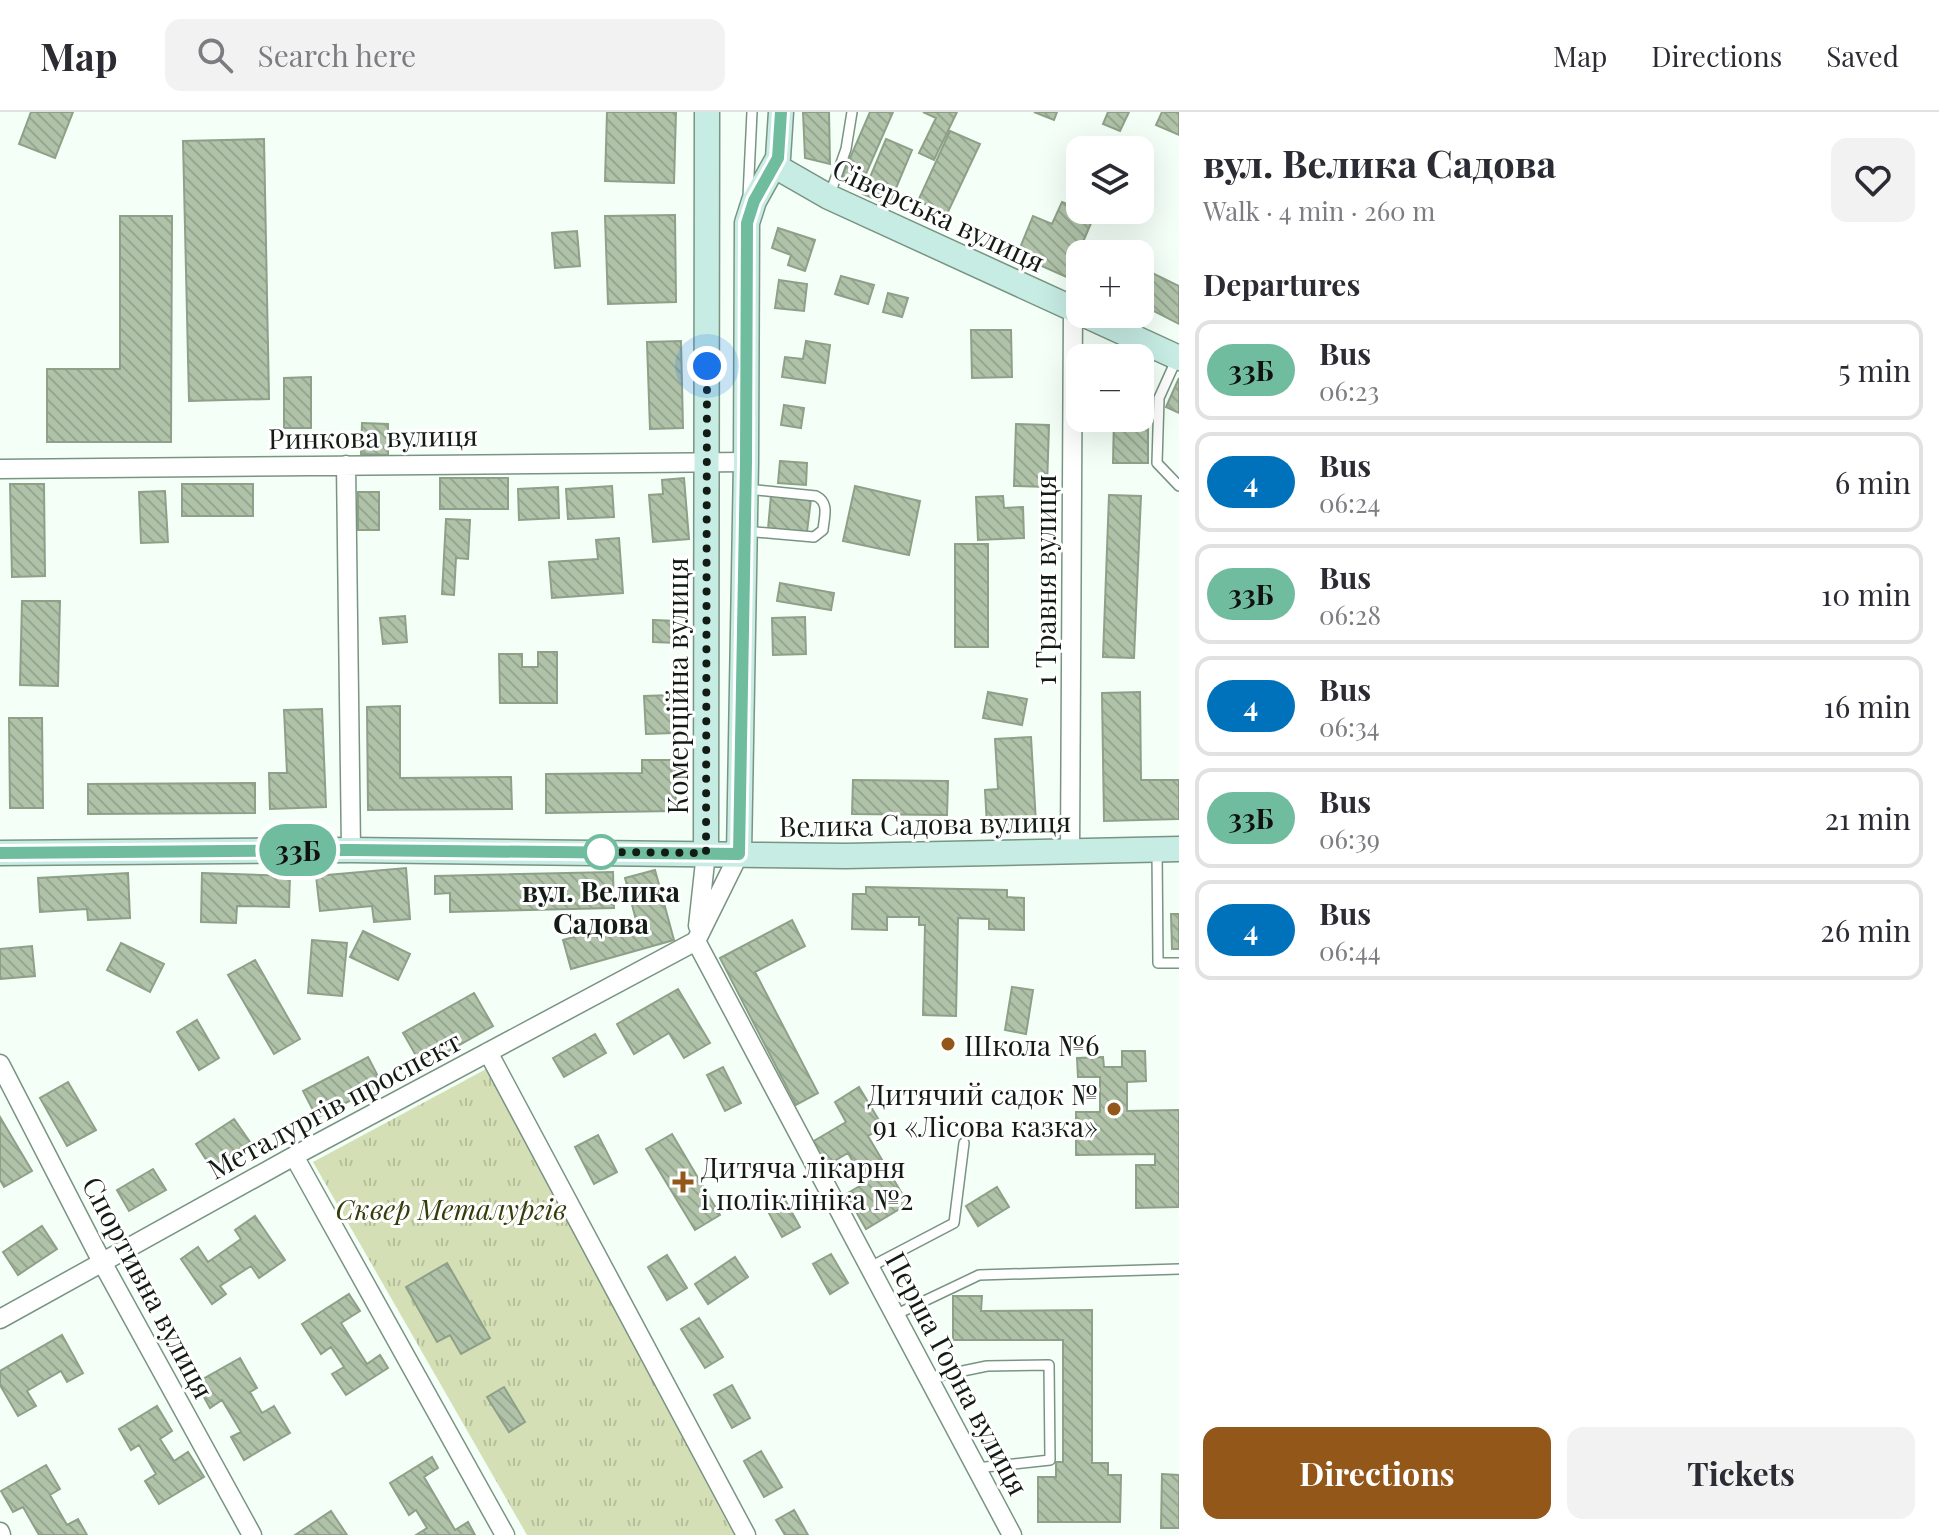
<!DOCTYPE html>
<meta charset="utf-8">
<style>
:root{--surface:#fff;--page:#f2f2f3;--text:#2b2b33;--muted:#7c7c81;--line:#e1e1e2;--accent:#935719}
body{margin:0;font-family:"Playfair Display",serif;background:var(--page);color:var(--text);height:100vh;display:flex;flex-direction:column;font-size:30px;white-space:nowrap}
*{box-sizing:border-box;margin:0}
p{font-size:26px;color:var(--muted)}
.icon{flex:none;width:44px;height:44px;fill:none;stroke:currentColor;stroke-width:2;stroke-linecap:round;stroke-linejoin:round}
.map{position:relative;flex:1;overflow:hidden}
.drawer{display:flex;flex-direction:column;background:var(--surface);width:760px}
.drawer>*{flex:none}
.badge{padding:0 16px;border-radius:26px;font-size:28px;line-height:52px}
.controls{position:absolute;left:1066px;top:24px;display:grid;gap:16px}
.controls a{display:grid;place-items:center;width:88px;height:88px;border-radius:16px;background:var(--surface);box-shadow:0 8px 32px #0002;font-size:40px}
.you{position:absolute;width:40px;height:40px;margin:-20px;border:6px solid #fff;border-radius:50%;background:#1a73e8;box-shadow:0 0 0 12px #1a73e833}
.map>.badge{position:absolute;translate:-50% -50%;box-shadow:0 0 0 4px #fff}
h2{padding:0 24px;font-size:30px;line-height:72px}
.round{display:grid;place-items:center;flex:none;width:84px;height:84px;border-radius:16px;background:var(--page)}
.summary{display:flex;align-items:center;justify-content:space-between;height:136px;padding:0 24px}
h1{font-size:38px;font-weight:700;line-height:60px}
.button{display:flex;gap:16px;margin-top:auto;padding:16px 24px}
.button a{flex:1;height:92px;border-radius:16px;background:var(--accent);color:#fff;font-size:32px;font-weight:700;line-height:92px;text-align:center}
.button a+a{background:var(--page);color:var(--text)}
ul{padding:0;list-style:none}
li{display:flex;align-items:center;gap:24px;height:100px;margin:0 16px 12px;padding:0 8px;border:4px solid var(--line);border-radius:16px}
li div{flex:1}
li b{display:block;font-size:30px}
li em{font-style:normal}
li .badge{min-width:88px;font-weight:700;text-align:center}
header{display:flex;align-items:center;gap:48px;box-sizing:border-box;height:112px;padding:0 40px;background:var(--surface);border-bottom:2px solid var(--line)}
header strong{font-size:38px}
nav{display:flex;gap:44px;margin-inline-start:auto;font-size:28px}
.search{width:560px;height:72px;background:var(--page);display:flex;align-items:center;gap:20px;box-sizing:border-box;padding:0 28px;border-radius:16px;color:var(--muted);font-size:30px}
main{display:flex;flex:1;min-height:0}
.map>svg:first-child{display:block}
</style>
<header>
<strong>Map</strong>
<div class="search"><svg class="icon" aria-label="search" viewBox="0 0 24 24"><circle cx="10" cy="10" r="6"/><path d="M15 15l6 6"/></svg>Search here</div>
<nav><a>Map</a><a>Directions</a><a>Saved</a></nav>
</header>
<main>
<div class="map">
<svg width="1179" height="1423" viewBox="0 0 1179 1423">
<defs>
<pattern id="park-tufts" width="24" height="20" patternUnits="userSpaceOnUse" patternTransform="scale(2)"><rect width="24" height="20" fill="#d5dfb5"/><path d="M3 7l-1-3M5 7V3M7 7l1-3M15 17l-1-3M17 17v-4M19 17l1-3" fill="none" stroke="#b6bf9b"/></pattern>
<pattern id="building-back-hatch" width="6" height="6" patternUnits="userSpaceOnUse" patternTransform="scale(2)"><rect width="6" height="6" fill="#b0c3a9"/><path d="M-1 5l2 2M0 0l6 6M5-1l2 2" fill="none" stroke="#96a791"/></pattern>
</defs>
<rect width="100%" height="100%" fill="#f3fff7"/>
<!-- park -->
<path fill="url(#park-tufts)" d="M 488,956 L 734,1423 L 527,1423 L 313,1050 Z"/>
<!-- building -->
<path fill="url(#building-back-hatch)" stroke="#8ea087" stroke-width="2" d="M 31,0 L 73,0 L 55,46 L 19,32 Z
M 607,0 L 676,0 L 674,71 L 605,69 Z
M 803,0 L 829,0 L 830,52 L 805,46 Z
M 870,0 L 893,0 L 859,78 L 840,69 Z
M 923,0 L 957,0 L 934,48 L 919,41 L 936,6 Z
M 1034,0 L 1057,0 L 1054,8 Z
M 1108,0 L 1129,0 L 1120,19 L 1103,12 Z
M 1162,0 L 1179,0 L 1179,23 L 1156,13 Z
M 950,19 L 980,32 L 947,102 L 918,89 Z
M 264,27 L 269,287 L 189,289 L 183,29 Z
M 886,27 L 912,38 L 889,93 L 863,82 Z
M 1062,90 L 1094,104 L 1083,130 L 1110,142 L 1080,142 L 1080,171 L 1017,143 L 1033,104 L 1052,112 Z
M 675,103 L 676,190 L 608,192 L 605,104 Z
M 120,104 L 172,104 L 171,330 L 47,330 L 47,257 L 120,257 Z
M 778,116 L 815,128 L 805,159 L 788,153 L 791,143 L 772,136 Z
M 577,119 L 580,154 L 555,156 L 552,121 Z
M 1146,158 L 1179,174 L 1179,212 L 1140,192 L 1140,171 Z
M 841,164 L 874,173 L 868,192 L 835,182 Z
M 779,168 L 807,172 L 804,199 L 775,196 Z
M 888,181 L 908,186 L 902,205 L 883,200 Z
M 971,218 L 1011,218 L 1012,265 L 972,266 Z
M 681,229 L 683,316 L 650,317 L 647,230 Z
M 806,229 L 830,233 L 825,271 L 782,265 L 785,245 L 803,247 Z
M 1140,260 L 1148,260 L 1148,351 L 1113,351 L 1114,306 L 1140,306 Z
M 311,265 L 311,316 L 284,316 L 284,266 Z
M 1179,266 L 1179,301 L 1166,295 Z
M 784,293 L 804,296 L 801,316 L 781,313 Z
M 362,311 L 388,312 L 388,343 L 361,342 Z
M 1016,312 L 1049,313 L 1047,375 L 1014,374 Z
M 780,349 L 807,351 L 806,373 L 778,371 Z
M 440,366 L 508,366 L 508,397 L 440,397 Z
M 684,366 L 689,427 L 653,430 L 649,383 L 663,382 L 662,368 Z
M 10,372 L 44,372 L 45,464 L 12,465 Z
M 182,372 L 253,372 L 253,404 L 182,404 Z
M 612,374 L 614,405 L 568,407 L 566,377 Z
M 855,374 L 920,389 L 909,443 L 843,429 Z
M 558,375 L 559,406 L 519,408 L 518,377 Z
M 165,379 L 168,430 L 141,431 L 139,380 Z
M 358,380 L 379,380 L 379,418 L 358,418 Z
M 771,383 L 811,387 L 807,420 L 768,417 Z
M 1109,383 L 1141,384 L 1134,546 L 1103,545 Z
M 1003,384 L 1004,396 L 1023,395 L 1024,426 L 978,428 L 976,385 Z
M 446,407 L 470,408 L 468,447 L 456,446 L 454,483 L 442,482 Z
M 619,426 L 623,481 L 552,486 L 549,450 L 598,447 L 596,428 Z
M 955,432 L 988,432 L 988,535 L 955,535 Z
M 780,471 L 834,481 L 831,498 L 777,489 Z
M 22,489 L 60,489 L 58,574 L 20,573 Z
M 405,504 L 407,530 L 383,532 L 380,506 Z
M 805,505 L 806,542 L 773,543 L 772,506 Z
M 653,508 L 678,509 L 677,531 L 653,530 Z
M 538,540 L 557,540 L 557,591 L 500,591 L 499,542 L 522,542 L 522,555 L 538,555 Z
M 988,580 L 1027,587 L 1022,613 L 983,606 Z
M 1140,580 L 1141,668 L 1179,668 L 1179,707 L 1104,709 L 1102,581 Z
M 672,583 L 674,621 L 646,622 L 644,584 Z
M 400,594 L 400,666 L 511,665 L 512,697 L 368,698 L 367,595 Z
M 322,597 L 326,695 L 270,697 L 269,661 L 287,661 L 284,598 Z
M 9,606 L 42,606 L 43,696 L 10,696 Z
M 1031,625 L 1036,711 L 987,714 L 985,678 L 998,677 L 995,627 Z
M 642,648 L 675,648 L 676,699 L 546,701 L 546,662 L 642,661 Z
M 853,668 L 948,669 L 947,703 L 852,702 Z
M 255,671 L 255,701 L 88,702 L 88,672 Z
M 406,756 L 410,807 L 374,810 L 372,794 L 320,799 L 316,764 Z
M 655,758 L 674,828 L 571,857 L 563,828 L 636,808 L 625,766 Z
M 613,760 L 614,796 L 450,800 L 450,781 L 435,782 L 435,764 Z
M 128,761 L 130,806 L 88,808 L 87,797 L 40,800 L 38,766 Z
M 202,761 L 290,764 L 289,795 L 237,794 L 236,811 L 201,810 Z
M 866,775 L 1007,778 L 1007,785 L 1024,786 L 1024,818 L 989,817 L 989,807 L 958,806 L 956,904 L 923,903 L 925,813 L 919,813 L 919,805 L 887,805 L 887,818 L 852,817 L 853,782 L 866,782 Z
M 1171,802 L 1179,802 L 1179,837 L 1172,837 Z
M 792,808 L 805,834 L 755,860 L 818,981 L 796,993 L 720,846 Z
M 363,819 L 410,842 L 398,868 L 350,845 Z
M 312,828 L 347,831 L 342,884 L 308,881 Z
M 121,831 L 164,852 L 150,880 L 107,858 Z
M 32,834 L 35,864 L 0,867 L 0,837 Z
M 255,848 L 300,927 L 274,942 L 228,863 Z
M 1012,875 L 1033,878 L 1026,922 L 1005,918 Z
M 678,877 L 710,931 L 684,946 L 669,921 L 634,942 L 617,912 Z
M 474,881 L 493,914 L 422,954 L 403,921 Z
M 197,908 L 219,946 L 199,958 L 177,920 Z
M 595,922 L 606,941 L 564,965 L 553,946 Z
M 1122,939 L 1145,939 L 1146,969 L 1127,970 L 1127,999 L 1179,998 L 1179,1095 L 1136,1096 L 1136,1053 L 1155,1053 L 1155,1042 L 1076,1043 L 1076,1000 L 1100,1000 L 1100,965 L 1078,965 L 1077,946 L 1103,945 L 1104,955 L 1122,955 Z
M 368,945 L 382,972 L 317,1006 L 303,979 Z
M 723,955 L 741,991 L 725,999 L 707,963 Z
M 68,970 L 96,1018 L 67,1034 L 40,986 Z
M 859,975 L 883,1015 L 868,1024 L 908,1092 L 866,1117 L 846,1082 L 865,1071 L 848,1041 L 826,1054 L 812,1030 L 846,1010 L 835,990 Z
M 0,1005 L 32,1059 L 4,1075 L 0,1068 Z
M 234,1007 L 250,1030 L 211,1055 L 196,1032 Z
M 672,1022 L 720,1103 L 695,1118 L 646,1037 Z
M 598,1023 L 617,1060 L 594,1072 L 575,1035 Z
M 153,1057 L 166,1078 L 129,1099 L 117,1078 Z
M 997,1075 L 1009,1095 L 978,1114 L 966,1094 Z
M 783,1084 L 800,1115 L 782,1125 L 765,1094 Z
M 255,1104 L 285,1148 L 259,1166 L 251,1154 L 220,1174 L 226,1182 L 212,1192 L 181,1147 L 198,1135 L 208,1150 L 241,1127 L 235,1118 Z
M 42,1114 L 57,1137 L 18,1163 L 3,1140 Z
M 831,1142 L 848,1171 L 830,1182 L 813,1152 Z
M 667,1143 L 687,1176 L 667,1188 L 648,1155 Z
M 735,1145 L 748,1165 L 708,1192 L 695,1172 Z
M 447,1151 L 490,1226 L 461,1242 L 450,1223 L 437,1230 L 406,1175 Z
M 349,1182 L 360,1199 L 341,1211 L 367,1252 L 380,1243 L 388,1256 L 346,1283 L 332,1262 L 344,1255 L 331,1235 L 321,1242 L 302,1212 Z
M 953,1184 L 982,1184 L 981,1199 L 1092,1198 L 1092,1351 L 1108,1351 L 1108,1363 L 1121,1363 L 1120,1410 L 1038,1410 L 1038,1365 L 1056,1365 L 1056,1350 L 1063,1350 L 1063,1228 L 953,1228 Z
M 699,1206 L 723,1245 L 705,1256 L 681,1217 Z
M 62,1223 L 83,1261 L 67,1270 L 61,1259 L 27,1279 L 36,1294 L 18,1304 L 0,1273 L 0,1259 Z
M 240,1246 L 257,1276 L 250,1280 L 262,1301 L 274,1294 L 290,1321 L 244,1348 L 231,1325 L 241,1320 L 222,1288 L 210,1296 L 196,1271 Z
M 732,1273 L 750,1306 L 732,1316 L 714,1283 Z
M 504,1275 L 525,1310 L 509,1320 L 487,1285 Z
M 157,1294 L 172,1319 L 160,1327 L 174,1349 L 188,1340 L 204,1365 L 159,1392 L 145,1369 L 156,1362 L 139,1333 L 131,1338 L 119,1317 Z
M 761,1339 L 782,1375 L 764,1385 L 744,1349 Z
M 432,1345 L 438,1356 L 424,1365 L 455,1418 L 468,1410 L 475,1423 L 416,1423 L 427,1416 L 416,1398 L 409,1403 L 390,1371 Z
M 46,1353 L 60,1377 L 50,1383 L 67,1413 L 78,1407 L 87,1423 L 39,1423 L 23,1395 L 13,1400 L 1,1379 Z
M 1162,1362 L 1179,1363 L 1179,1416 L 1161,1416 Z
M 794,1398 L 808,1423 L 785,1423 L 776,1408 Z
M 331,1399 L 347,1423 L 295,1423 Z"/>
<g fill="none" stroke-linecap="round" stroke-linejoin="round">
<!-- lane casing -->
<g stroke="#799482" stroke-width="12">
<path id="lane" d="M 830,82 L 846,37 L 852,0
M 748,85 L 752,0
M 1177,246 L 1159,286 L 1157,351 L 1179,374
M 745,419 L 814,425 L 823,418 C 824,405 830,391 816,384 L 747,377
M 1157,738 L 1158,851 L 1179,851
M 870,1155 L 954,1111 L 964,1031
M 895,1203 L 979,1163 L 1179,1157
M 929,1266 L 987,1254 L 1049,1253 L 1050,1348 L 976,1356"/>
</g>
<!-- street casing -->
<g stroke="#799482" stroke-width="21">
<path id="street" d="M 346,353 L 351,738
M 0,357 L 746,350
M 1070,740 L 1073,197
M 698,814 L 706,741
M 696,829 L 1012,1423
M 696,829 L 739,742
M 488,940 L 746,1423
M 0,952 L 102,1150 L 252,1423
M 294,1044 L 505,1423
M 0,1207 L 294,1044 L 696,829
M 0,1420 L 1,1423"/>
</g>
<!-- secondary casing -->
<g stroke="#799482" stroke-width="27">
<path id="secondary" d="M 775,54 L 829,85 L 1080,200
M 1083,202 L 1179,246
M 0,741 L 351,738 L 846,744 L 1179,737
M 706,741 L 707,0
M 739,742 L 746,350 L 747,111 L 754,89 L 778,46 L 781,0"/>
</g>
<!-- lane -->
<use href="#lane" stroke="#fff" stroke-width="9"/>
<!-- street -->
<use href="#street" stroke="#fff" stroke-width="18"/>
<!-- secondary -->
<use href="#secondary" stroke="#c6ece4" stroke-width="24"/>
</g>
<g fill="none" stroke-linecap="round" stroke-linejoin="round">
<!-- line casing -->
<g stroke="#fff" stroke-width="18">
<path id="line" d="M 0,741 L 351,738 L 739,742 L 746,350 L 747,111 L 754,89 L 778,46 L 781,0"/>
</g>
<!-- line -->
<use href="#line" stroke="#70bc9f" stroke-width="12"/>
<!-- walk -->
<path stroke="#121c15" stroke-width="8" stroke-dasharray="0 14.4" d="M 601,740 L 597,740 L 706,741 L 707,254"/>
</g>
<!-- markers -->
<circle fill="#fff" stroke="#70bc9f" stroke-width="4" cx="601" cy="740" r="16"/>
<g fill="#935719" stroke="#fff" stroke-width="3">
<circle cx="948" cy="932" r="8"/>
<circle cx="1114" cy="997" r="8"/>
<path d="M679 1058h8v8h8v8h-8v8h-8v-8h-8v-8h8z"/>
</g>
<g text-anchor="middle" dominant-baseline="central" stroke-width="6" stroke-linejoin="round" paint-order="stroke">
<!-- street labels -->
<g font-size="28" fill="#121c15" stroke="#fff">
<text transform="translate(939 102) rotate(25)">Сіверська вулиця</text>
<text transform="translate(373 324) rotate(-1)">Ринкова вулиця</text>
<text transform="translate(1044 468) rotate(-90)">1 Травня вулиця</text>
<text transform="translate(676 574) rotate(-90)">Комерційна вулиця</text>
<text transform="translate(925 711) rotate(-1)">Велика Садова вулиця</text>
<text transform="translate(334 992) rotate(-28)">Металургів проспект</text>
<text transform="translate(149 1175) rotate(62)">Спортивна вулиця</text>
<text transform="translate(958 1261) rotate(62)">Перша Горна вулиця</text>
</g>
<!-- stop labels -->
<g font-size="28" font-weight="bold" fill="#121c15" stroke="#fff">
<text x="601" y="778">вул. Велика<tspan x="601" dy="32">Садова</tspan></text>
</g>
<!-- poi labels -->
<g font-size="28" fill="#121c15" stroke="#fff" text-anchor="start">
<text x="964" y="932">Школа №6</text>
<text x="1098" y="981" text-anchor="end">Дитячий садок №<tspan x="1098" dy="32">91 «Лісова казка»</tspan></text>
<text x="701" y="1054">Дитяча лікарня<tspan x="701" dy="32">і поліклініка №2</tspan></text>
</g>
<!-- park labels -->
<g font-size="28" font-style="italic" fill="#353d0a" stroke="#fff">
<text x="451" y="1096">Сквер Металургів</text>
</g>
</g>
</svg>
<div class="controls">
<a><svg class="icon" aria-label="layers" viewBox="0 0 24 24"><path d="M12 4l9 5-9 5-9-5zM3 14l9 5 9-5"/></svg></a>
<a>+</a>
<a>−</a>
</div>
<div class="you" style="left:707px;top:254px"></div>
<b class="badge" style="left:298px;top:738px;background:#70bc9f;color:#111">33Б</b>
</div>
<section class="drawer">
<div class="summary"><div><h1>вул. Велика Садова</h1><p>Walk · 4 min · 260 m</p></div><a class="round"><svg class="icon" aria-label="heart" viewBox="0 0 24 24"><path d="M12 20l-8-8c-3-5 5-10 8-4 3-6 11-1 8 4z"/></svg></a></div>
<h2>Departures</h2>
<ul>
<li><span class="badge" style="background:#70bc9f;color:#111">33Б</span><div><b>Bus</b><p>06:23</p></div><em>5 min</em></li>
<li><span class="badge" style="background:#0072bc;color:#fff">4</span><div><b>Bus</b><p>06:24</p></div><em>6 min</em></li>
<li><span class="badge" style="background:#70bc9f;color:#111">33Б</span><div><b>Bus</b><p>06:28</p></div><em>10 min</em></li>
<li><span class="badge" style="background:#0072bc;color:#fff">4</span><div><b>Bus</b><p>06:34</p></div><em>16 min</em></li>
<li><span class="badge" style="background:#70bc9f;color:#111">33Б</span><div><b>Bus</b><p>06:39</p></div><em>21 min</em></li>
<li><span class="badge" style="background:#0072bc;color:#fff">4</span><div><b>Bus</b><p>06:44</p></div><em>26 min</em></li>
</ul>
<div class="button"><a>Directions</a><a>Tickets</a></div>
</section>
</main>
